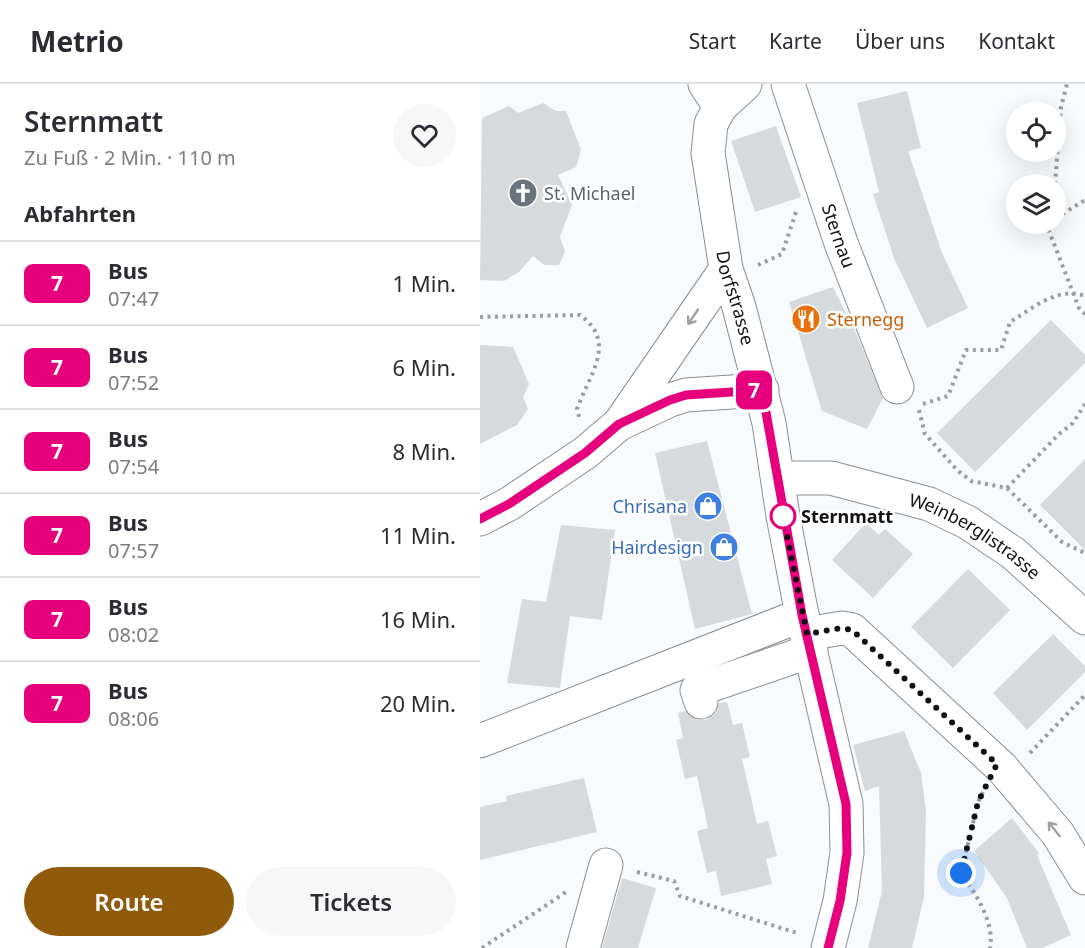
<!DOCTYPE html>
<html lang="de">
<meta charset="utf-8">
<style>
:root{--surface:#fff;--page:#f7f7f7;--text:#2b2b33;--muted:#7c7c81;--line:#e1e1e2;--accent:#8f5b0b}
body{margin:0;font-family:"Noto Sans",sans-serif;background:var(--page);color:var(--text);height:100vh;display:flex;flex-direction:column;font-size:22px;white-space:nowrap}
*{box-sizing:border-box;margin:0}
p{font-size:20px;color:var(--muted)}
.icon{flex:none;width:33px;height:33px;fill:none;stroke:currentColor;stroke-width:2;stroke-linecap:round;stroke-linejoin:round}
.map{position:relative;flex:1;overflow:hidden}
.panel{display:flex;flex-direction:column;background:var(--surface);width:480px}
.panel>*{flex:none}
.badge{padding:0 12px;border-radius:9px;font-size:21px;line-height:39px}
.controls{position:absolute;left:526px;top:18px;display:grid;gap:12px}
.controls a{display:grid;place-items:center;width:60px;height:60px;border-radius:50%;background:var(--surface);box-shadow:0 6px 24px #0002;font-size:30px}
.you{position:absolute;width:30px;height:30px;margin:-15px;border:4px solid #fff;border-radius:50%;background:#1a73e8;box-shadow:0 0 0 9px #1a73e833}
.map>.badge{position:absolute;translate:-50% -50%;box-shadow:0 0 0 3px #fff}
h2{padding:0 24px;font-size:22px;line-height:54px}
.round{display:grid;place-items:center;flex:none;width:63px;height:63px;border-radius:32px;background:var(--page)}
.summary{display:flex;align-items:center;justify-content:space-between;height:102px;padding:0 24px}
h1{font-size:28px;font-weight:600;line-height:45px}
.cta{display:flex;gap:12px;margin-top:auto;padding:12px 24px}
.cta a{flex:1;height:69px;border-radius:36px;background:var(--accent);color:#fff;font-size:24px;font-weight:600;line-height:69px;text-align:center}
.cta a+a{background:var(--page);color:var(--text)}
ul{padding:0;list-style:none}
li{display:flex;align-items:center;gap:18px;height:84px;padding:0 24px;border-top:2px solid var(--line)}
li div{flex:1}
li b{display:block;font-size:22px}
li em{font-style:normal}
li .badge{min-width:66px;font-weight:700;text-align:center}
header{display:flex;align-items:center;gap:36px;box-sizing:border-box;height:84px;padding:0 30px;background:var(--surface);border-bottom:2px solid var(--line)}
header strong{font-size:28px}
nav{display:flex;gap:33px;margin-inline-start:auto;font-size:21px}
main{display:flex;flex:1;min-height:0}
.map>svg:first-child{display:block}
</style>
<header>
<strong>Metrio</strong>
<nav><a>Start</a><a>Karte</a><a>Über uns</a><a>Kontakt</a></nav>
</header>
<main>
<section class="panel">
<div class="summary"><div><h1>Sternmatt</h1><p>Zu Fuß · 2 Min. · 110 m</p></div><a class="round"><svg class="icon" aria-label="heart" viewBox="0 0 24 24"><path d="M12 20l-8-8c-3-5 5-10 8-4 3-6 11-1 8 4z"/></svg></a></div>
<h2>Abfahrten</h2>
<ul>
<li><span class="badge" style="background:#e6007e;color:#fff">7</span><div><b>Bus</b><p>07:47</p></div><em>1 Min.</em></li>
<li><span class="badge" style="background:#e6007e;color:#fff">7</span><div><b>Bus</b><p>07:52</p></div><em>6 Min.</em></li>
<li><span class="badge" style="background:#e6007e;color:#fff">7</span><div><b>Bus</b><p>07:54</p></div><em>8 Min.</em></li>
<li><span class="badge" style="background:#e6007e;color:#fff">7</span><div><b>Bus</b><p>07:57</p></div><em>11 Min.</em></li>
<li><span class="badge" style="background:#e6007e;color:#fff">7</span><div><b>Bus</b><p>08:02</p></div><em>16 Min.</em></li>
<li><span class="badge" style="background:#e6007e;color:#fff">7</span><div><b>Bus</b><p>08:06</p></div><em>20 Min.</em></li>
</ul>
<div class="cta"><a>Route</a><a>Tickets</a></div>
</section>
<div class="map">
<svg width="605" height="864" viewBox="0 0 605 864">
<rect width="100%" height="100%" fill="#f8fbfe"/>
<!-- building -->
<path fill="#d7dadd" d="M 427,7 L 441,64 L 428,67 L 462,169 L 488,224 L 447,244 L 414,174 L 393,110 L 399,108 L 377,19 Z
M 63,19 L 76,27 L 86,27 L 101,66 L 96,83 L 78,91 L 92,121 L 80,153 L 85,167 L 79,181 L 64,181 L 53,172 L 39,188 L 24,197 L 0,196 L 2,34 L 29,22 L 38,29 Z
M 296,42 L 321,113 L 275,128 L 251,57 Z
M 353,203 L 376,249 L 403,314 L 387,345 L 342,327 L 309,218 Z
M 571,236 L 605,271 L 605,279 L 495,388 L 457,349 Z
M 0,261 L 33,263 L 49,300 L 43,313 L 48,325 L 37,341 L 0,360 Z
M 227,357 L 272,530 L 215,545 L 175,369 Z
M 605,375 L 605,466 L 560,421 Z
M 386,439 L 399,451 L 405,445 L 433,470 L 393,514 L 352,476 Z
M 81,441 L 135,446 L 122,536 L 90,532 L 80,604 L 27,599 L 42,515 L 66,518 Z
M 488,485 L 530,526 L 473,584 L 431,543 Z
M 573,550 L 605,582 L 605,588 L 547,646 L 513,609 Z
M 247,618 L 253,641 L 262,639 L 270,673 L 262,675 L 277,740 L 288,737 L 297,772 L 286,775 L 292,800 L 241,812 L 236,787 L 227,789 L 217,747 L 228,744 L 217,692 L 205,695 L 196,656 L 203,654 L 198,629 L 205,627 L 217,636 L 226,636 L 235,630 L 239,619 Z
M 424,647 L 441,689 L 446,727 L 444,813 L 432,864 L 388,864 L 402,807 L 399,702 L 385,707 L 373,661 Z
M 104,694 L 117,748 L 0,776 L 0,723 L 27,717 L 26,712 Z
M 532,734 L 559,769 L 557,771 L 591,851 L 562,864 L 547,864 L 527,814 L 494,767 Z
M 142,794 L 176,804 L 158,864 L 122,864 Z"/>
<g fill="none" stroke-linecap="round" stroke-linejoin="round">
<!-- minor casing -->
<g stroke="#8a8d90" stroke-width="35">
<g id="minor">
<path d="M 225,0 L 240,23"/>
<path id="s1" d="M 265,0 L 240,23 L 231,40 L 228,69 L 246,185 L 259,223 L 289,339 L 303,432 L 322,531 L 366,720 L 367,769 L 360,817 L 348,864"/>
<path id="s2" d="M 308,0 L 361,159 L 417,303"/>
<path d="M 140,339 L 246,185"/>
<path id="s3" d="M 298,394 L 351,394 L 449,420 L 487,438 L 533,469 L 605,534"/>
<path d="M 0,435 L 29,420 L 105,369 L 139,340 L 190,316 L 206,311 L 282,306"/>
<path d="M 327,550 L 362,544 L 372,546 L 522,684 L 578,750 L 605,794"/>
<path d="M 221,618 L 217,606 L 331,567"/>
<path d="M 0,657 L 322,531"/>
<path d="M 103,864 L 126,781"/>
</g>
</g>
<!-- path -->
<path stroke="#9a9d9f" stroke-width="4" stroke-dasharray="3 4.5" stroke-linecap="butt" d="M 575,100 L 581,23 L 587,0
M 576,134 L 605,116
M 570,140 L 567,142 L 599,224 L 605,230
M 278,181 L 302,170 L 317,125
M 0,233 L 100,231 C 138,258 109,291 97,325 L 99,333
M 443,320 L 468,312 L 486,266 L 521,266 L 530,238 C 553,224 578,202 605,212
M 439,326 L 445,350 L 477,386 L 491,397 L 527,404 L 582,458 L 605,469
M 527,404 L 579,350 L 593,339 L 605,320
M 550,669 L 605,611
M 503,708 L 498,718 L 481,789 C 495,809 515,838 510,864
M 157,788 L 194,797 L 200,812 L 320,850
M 2,864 L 86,808"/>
<!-- minor -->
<use href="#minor" stroke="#fff" stroke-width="33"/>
</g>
<!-- one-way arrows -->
<defs><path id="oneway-shaft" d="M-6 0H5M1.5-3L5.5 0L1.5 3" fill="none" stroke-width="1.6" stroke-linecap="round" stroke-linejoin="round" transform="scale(1.5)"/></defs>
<g stroke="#9fa0a0">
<use href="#oneway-shaft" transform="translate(213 233) rotate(124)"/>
<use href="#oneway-shaft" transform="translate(574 745) rotate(-129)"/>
</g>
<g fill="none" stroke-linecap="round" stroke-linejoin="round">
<!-- line casing -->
<g stroke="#fff" stroke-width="14">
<path id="line" d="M 0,435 L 29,420 L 105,369 L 139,340 L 190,316 L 206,311 L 282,306 L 322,531 L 366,720 L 367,769 L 360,817 L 348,864"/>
</g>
<!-- line -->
<use href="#line" stroke="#e6007e" stroke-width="9"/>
<!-- walk -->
<path stroke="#101112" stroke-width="6" stroke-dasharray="0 10.8" d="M 303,432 L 327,550 L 362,544 L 372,546 L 517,680 L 498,718 L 481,789"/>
</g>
<!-- icons -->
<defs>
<g id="church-disc" transform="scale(1.5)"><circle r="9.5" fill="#6b7280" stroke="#fff"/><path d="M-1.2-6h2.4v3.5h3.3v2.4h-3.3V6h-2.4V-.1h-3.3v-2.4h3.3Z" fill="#fff"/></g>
<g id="restaurant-disc" transform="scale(1.5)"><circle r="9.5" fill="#e8710a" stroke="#fff"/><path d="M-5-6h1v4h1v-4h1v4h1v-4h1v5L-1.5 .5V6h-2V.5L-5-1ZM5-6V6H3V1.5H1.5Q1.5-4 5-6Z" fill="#fff"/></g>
<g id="shop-disc" transform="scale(1.5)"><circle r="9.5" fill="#3f7fe0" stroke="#fff"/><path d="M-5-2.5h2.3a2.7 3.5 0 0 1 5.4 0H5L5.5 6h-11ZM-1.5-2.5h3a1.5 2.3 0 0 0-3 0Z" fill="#fff"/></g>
</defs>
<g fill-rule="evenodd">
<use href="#church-disc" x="43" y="109"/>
<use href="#restaurant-disc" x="326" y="235"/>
<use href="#shop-disc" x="228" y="422"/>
<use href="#shop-disc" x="244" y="463"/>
</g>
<!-- markers -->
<circle fill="#fff" stroke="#e6007e" stroke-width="3" cx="303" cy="432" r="12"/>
<g text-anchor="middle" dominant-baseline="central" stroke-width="5" stroke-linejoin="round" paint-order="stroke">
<!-- worship labels -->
<g font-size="18" fill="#5b616d" stroke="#fff" text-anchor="start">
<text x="64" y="109">St. Michael</text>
</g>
<!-- street labels -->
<g font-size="18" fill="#101112" stroke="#fff">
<text stroke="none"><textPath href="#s2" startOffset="160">Sternau</textPath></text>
<text stroke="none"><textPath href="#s1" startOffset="230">Dorfstrasse</textPath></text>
<text stroke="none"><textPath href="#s3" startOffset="210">Weinberglistrasse</textPath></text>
</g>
<!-- food labels -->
<g font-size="18" fill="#c56008" stroke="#fff" text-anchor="start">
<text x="347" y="235">Sternegg</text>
</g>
<!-- shop labels -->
<g font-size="18" fill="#366cbe" stroke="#fff" text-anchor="end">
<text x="207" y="422">Chrisana</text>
<text x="223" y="463">Hairdesign</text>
</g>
<!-- stop labels -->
<g font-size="18" font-weight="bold" fill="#101112" stroke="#fff" text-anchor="start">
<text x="321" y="432">Sternmatt</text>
</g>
</g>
</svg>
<div class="controls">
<a><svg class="icon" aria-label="locate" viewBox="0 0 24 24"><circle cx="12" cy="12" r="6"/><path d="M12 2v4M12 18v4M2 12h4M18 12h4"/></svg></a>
<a><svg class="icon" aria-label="layers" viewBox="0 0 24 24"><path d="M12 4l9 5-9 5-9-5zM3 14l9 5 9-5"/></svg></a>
</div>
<div class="you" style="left:481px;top:789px"></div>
<b class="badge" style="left:274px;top:306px;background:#e6007e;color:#fff">7</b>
</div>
</main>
